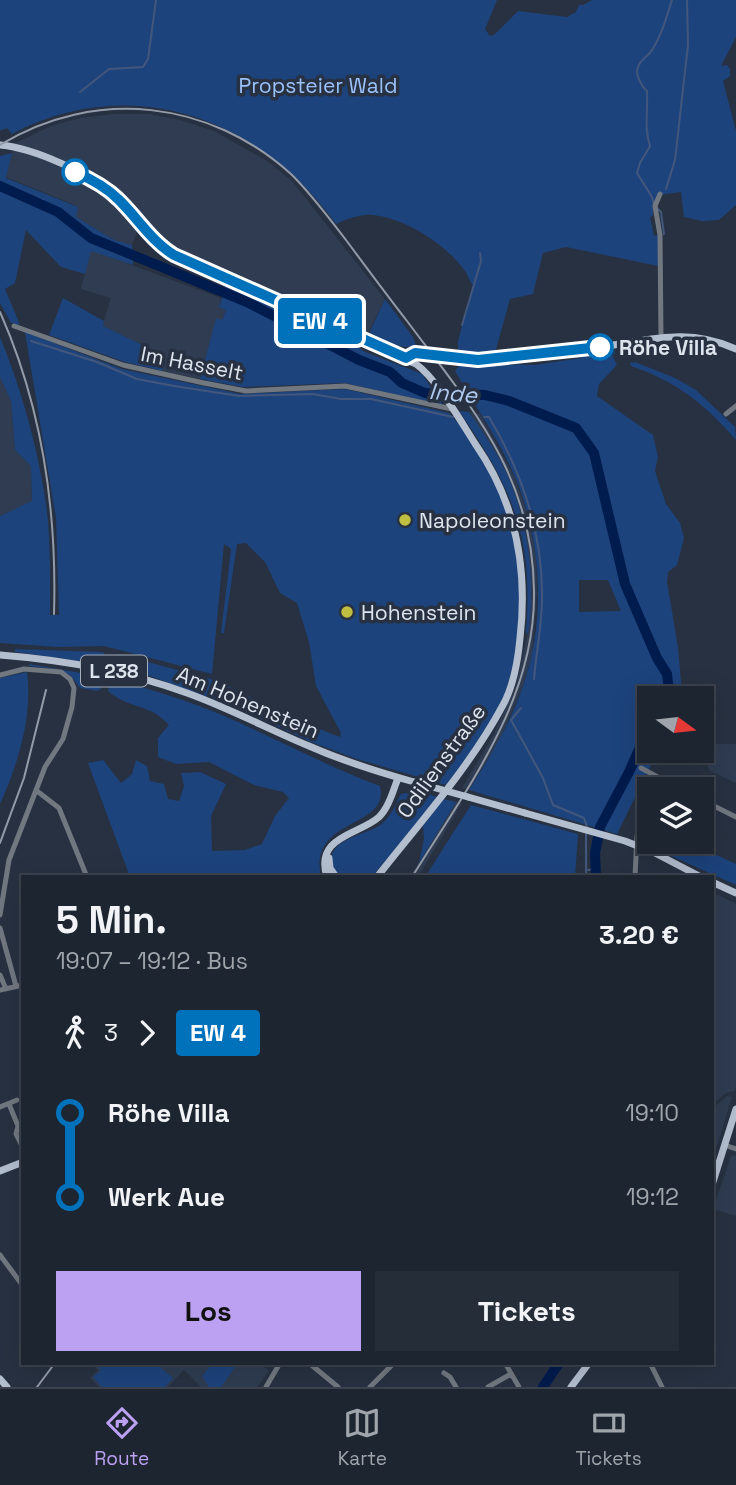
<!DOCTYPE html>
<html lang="de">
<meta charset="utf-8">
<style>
:root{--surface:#1d2531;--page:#252d39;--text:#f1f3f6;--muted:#a0a5ab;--line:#3b424d;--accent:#bca0f2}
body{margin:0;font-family:"Space Grotesk",sans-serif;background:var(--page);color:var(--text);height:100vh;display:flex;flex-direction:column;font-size:26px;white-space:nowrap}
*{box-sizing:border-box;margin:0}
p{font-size:23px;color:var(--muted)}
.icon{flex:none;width:38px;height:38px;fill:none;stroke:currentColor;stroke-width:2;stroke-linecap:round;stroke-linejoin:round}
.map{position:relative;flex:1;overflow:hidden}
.side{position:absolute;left:21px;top:875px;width:693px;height:490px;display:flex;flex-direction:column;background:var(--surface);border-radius:0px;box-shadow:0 7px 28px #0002,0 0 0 2px var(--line)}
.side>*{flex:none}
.badge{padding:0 14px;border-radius:5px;font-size:24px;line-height:46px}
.needle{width:46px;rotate:105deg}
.controls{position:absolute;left:637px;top:686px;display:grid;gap:14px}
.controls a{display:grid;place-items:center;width:77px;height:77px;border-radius:0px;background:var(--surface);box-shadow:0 7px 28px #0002,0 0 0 2px var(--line);font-size:35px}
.map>.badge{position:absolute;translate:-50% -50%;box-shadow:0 0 0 4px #fff}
.legs{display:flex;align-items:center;gap:10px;height:77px;padding:0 35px;font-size:23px}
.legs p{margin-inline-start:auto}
.head{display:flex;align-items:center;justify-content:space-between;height:119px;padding:0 35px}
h1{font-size:38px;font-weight:700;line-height:52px}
.primary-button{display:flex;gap:14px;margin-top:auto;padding:14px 35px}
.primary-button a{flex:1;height:80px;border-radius:0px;background:var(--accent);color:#111;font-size:28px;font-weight:700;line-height:80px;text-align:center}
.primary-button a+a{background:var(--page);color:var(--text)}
ul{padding:0 35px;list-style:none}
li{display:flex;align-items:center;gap:24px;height:84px;font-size:26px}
li i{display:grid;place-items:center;width:10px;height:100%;margin:0 9px;background:currentColor}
li i::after{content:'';width:18px;height:18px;margin:-9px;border:5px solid;border-radius:50%;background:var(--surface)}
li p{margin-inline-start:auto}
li:first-child i{background:linear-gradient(#0000 50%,currentColor 0)}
li:last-child i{background:linear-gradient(currentColor 50%,#0000 0)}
.dock{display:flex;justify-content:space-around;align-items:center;height:98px;border-top:2px solid var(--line);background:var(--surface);font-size:19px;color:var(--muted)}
.dock a{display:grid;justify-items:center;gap:4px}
.dock .current{color:var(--accent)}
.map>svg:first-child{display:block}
</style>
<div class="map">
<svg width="736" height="1387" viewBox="0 0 736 1387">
<rect width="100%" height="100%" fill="#273141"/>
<!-- built -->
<path fill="#2f3c51" d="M 113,114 L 149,114 L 180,120 L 214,131 L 267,161 L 292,181 L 385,299 L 366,338 L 174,254 L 154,236 L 142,219 L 132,245 L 114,240 L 75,217 L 77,206 L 6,177 L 14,144 L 51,126 L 80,118 Z
M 91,250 L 221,298 L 219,307 L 226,310 L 222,320 L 216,319 L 200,379 L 163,371 L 159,353 L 102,326 L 111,298 L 81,289 Z
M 0,377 L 11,401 L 15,450 L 31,466 L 32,502 L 0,516 Z
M 469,412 L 480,414 L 515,478 L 528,516 L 536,557 L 537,590 L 532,654 L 524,684 L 499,741 L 469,790 L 462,788 L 493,736 L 517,682 L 529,626 L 531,592 L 529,556 L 522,518 L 510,481 L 497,455 Z
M 703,744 L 736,744 L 736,783 L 710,771 L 704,757 Z
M 456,802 L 462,803 L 418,877 L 410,877 Z
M 712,892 L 736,904 L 736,1086 L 735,1091 L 726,1093 L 712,1105 Z
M 727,1096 L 732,1097 L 712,1162 L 712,1109 Z
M 736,1155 L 736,1216 L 713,1209 L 731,1156 Z
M 90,1363 L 259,1363 L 269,1371 L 257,1387 L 201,1387 L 184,1370 L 168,1387 L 99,1387 L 90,1378 L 98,1370 Z"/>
<!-- green -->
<path fill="#1d437c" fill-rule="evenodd" d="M 0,0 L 497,0 L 485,29 L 490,36 L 494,35 L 518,11 L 567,17 L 576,12 L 579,5 L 583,5 L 592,0 L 736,0 L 736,37 L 721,66 L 727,65 L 730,69 L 730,76 L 723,81 L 736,131 L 736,205 L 719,220 L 702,221 L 684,217 L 681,192 L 658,195 L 653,206 L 653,216 L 650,217 L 654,236 L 658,235 L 658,266 L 566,247 L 543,253 L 533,294 L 510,299 L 495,353 L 478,355 L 458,353 L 458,341 L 473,285 C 469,281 468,275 465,271 C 447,245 405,218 373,215 C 361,214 347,219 336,224 C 260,118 132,71 12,134 L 7,128 L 0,131 Z
M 12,153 L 6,178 L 78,207 L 76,217 L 114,240 L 132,245 L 133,265 L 91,251 L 85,274 L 61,267 L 26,230 L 15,283 L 5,289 L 20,325 L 11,323 L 0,303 L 0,156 Z
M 227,282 L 349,338 L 363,351 L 422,374 L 443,405 L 345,383 L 243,387 L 200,379 L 216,318 L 222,320 L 226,310 L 219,307 Z
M 63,298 L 104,321 L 103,326 L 159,353 L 163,371 L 125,362 L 49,335 Z
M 385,299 L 413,337 L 417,348 L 399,346 L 368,336 Z
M 25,332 L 122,369 L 240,394 L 345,389 L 449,413 C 519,487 541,606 502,700 C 488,731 467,759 446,785 L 357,759 L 311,742 L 226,703 L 144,674 L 111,666 L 118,654 L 215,680 L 304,723 L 340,737 L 341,733 L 316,686 L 309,642 L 297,603 L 280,593 L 265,562 L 246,543 L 237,544 L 224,633 L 221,633 L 231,549 L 224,544 L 212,674 L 104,646 L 57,647 L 0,643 L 0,516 L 32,501 L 31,466 L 15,450 L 11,401 L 0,377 L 0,337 C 21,388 36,442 45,497 C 51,535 50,576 50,615 L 59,615 L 56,518 Z
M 614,349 L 615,354 L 612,355 L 617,365 L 599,384 L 597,396 L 653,435 L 658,457 L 655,471 L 666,504 L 680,523 L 684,538 L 677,565 L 668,572 L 667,582 L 678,647 L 682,695 L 680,698 L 649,698 L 649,751 L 658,751 L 617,834 L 469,790 C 490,757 510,724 523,686 C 546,621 542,541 515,477 C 499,440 475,406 455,371 L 461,363 L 535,365 L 581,358 L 581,353 L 601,351 L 602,357 L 607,356 L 607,350 ZM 579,580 L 608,580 L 621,611 L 579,612 Z
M 635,362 L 675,378 L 696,390 L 735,427 L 736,440 C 706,405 676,381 631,366 L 630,363 Z
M 459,411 L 469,412 C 484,434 500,456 510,481 C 529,528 536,585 528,634 L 526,632 C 534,537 512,487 459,411 Z
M 15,649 L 103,652 L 107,658 L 106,665 L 15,652 Z
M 29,664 L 104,677 L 101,689 L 97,691 L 80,688 L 71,676 L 61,670 L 29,666 Z
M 27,672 C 33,716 18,764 0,804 L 0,678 Z
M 110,679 C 148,688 186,700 222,715 C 275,738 326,766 380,786 C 390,830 308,816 321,877 L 130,877 L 88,763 L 103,760 L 121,783 L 132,774 L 136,760 L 147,766 L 150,781 L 164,784 L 168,799 L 179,801 L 184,786 L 181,773 L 200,772 L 226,784 L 211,816 L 212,851 L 245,850 L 262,844 L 275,816 L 289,798 L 283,792 L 254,785 L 209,762 L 176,764 L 158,757 L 158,738 L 169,725 C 164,720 157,713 150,711 C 134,704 122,703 108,691 Z
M 415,791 L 438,797 L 372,877 L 339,877 C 312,839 367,837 383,823 C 391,815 396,804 401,794 Z
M 443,799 L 456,802 L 419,863 L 424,839 L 423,826 Z
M 471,805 L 578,834 L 575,877 L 425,877 Z
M 649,837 L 649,842 L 688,842 L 736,864 L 736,885 L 640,842 Z
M 95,1363 L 155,1363 L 173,1378 L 165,1387 L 102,1387 L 93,1377 L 101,1370 Z
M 213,1363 L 238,1363 L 221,1387 L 209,1387 L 202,1376 Z"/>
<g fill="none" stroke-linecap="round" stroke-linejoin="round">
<!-- stream -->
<path stroke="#43577d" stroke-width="2" d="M 80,92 L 109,69 L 143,67 L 148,59 L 156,0
M 666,189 L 675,160 L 688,45 L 687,0
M 41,204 L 43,200
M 654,205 L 652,197 L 637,173 L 640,163 L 650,146 C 644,129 648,110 647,91 C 642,87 637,77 637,71 C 638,62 645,58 650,53 C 661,38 666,18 672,0
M 658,209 L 661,212 L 664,234
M 462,325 L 481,261 L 480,253
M 31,341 L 97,362 L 137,379 L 174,386 L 239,396 L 313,394 L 341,399 L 371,399 L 453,417
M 484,417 L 489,417 C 523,474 543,533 542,599 C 542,626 536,653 534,679
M 521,708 L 511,720 L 543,778 L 553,805 L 584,818 L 587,827
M 588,870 L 595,869
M 586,877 L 586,832"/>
<!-- river -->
<path stroke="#001b4d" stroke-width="10" d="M 0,186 L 58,212 L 91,238 L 247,302 L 359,360 L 390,372 L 402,383 L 425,393 L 485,395 L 509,401 L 576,428 L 594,453 L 625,584 L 657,658 L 667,674 L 669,691 L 667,698
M 596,877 L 595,853 L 600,827 L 629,772 L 649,727
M 543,1387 L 559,1363"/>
<!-- minor -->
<path stroke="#727880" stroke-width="5" d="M 660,194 L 655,206 L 660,235 L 661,336
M 14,326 L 123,365 L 204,383 L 246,391 L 345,386 L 452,409
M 726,414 L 736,406
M 0,675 L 24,669 L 61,672 L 70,679 L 74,688 L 72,707 L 63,739 L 45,767 L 9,860 L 0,915
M 641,768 L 680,789
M 37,791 L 59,808 L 87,877
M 702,800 L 736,817
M 635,877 L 637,836 L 649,809
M 0,928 L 16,986
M 0,975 L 6,989
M 0,990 L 23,985
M 9,1104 L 18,1126 L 16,1134 L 21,1144
M 0,1107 L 17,1100
M 724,1145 L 736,1149
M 0,1255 L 23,1286
M 309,1363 L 338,1387
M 505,1363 L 519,1387
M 650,1363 L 662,1387
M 444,1373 L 450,1377 L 456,1387
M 266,1387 L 280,1363
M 370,1387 L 394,1363
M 488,1387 L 511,1374"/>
<!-- major -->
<path stroke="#b3becf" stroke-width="7" d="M 0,145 C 34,148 92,174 117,198 C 136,216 151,241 174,255 L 416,364 C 437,379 461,422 476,445 C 516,503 528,569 520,638 C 518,660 514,685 503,705 C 470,767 421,821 377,877
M 406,358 L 415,353 C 437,354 461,361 484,359 C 522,356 562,353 600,347 C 651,340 687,327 736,349
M 0,655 C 64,660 127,671 187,693 C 229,708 268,729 309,746 C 343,761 378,772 414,782
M 468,797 L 525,813
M 653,852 L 701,877
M 329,858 L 330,868 L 336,877
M 327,877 C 314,836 359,835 379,817 C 389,807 393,791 398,778
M 712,882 L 736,893
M 0,1171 L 23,1162
M 712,1185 L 736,1109
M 0,1379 L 7,1387
M 571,1387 L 589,1363"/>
<!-- rail -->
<path stroke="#949ba8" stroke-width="2" d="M 0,145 C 95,87 210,100 292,175 C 312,195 329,218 346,240 C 366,267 386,294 407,321 C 472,408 533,476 534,591 C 536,699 467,788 412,877
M 0,312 C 42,407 57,512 54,614
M 0,843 L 24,778 L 46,690
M 37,1387 L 55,1363"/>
<!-- major-bridge -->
<path stroke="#b3becf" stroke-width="7" d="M 414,782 L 468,797
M 525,813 L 625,841 L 653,852"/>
</g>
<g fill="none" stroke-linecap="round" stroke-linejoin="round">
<!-- line-1 casing -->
<g stroke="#fff" stroke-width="16">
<path id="line-1" d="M 75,172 C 91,179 106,187 118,199 C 137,217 151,241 174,255 L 406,358 L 415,353 L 478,360 L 600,347"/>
</g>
<!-- line-1 -->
<use href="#line-1" stroke="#0072bc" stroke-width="10"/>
</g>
<!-- markers -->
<g fill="#fff" stroke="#0072bc" stroke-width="3.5">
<circle cx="75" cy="172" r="12"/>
<circle cx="600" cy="347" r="12"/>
</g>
<g fill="#c0be41" stroke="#273141" stroke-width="2.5">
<circle cx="405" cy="520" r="7"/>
<circle cx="347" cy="612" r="7"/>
</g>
<g text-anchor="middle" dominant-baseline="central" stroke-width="7" stroke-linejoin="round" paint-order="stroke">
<!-- shield labels -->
<rect fill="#273141" stroke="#a7aeba" stroke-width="2" x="81" y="655.5" width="66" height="31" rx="5"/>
<g font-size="19" font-weight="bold" fill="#dee4ee">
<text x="114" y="671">L 238</text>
</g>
<!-- park labels -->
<g font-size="21" fill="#9bc1fa" stroke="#273141">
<text x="318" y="85">Propsteier Wald</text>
</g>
<!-- stop labels -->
<g font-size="21" font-weight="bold" fill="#dee4ee" stroke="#273141" text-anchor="start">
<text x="619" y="347">Röhe Villa</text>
</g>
<!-- street labels -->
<g font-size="21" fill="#dee4ee" stroke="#273141">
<text transform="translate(192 363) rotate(11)">Im Hasselt</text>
<text transform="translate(248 702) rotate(23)">Am Hohenstein</text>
<text transform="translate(441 761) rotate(-54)">Odilienstraße</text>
</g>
<!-- poi labels -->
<g font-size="21" fill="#dee4ee" stroke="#273141" text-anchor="start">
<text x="419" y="520">Napoleonstein</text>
<text x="361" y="612">Hohenstein</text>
</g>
<!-- water labels -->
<g font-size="23" font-style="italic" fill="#afc9ef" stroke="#273141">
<text transform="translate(453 393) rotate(5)">Inde</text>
</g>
</g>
</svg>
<div class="controls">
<a><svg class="needle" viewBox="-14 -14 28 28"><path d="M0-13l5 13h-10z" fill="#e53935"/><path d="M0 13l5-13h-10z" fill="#a0a5ab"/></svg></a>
<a><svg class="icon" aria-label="layers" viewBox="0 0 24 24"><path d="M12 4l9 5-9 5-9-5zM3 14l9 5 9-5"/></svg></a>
</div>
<b class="badge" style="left:320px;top:321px;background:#0072bc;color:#fff">EW 4</b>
<section class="side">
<div class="head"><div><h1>5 Min.</h1><p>19:07 – 19:12 · Bus</p></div><b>3.20 €</b></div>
<div class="legs"><svg class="icon" aria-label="walk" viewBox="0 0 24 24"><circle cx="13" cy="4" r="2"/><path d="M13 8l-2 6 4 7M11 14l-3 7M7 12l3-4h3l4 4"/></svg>3<svg class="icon" aria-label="forward" viewBox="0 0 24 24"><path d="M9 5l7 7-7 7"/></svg><b class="badge" style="background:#0072bc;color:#fff">EW 4</b></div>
<ul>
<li><i style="color:#0072bc"></i><b>Röhe Villa</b><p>19:10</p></li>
<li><i style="color:#0072bc"></i><b>Werk Aue</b><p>19:12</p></li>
</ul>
<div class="primary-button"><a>Los</a><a>Tickets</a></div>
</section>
</div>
<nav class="dock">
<a class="current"><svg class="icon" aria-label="directions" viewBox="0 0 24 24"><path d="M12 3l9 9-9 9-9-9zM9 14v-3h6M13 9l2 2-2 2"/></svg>Route</a>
<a><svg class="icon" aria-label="map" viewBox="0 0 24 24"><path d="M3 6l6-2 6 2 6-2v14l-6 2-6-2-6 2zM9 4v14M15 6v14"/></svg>Karte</a>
<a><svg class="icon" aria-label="tickets" viewBox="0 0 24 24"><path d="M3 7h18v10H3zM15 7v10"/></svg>Tickets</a>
</nav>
